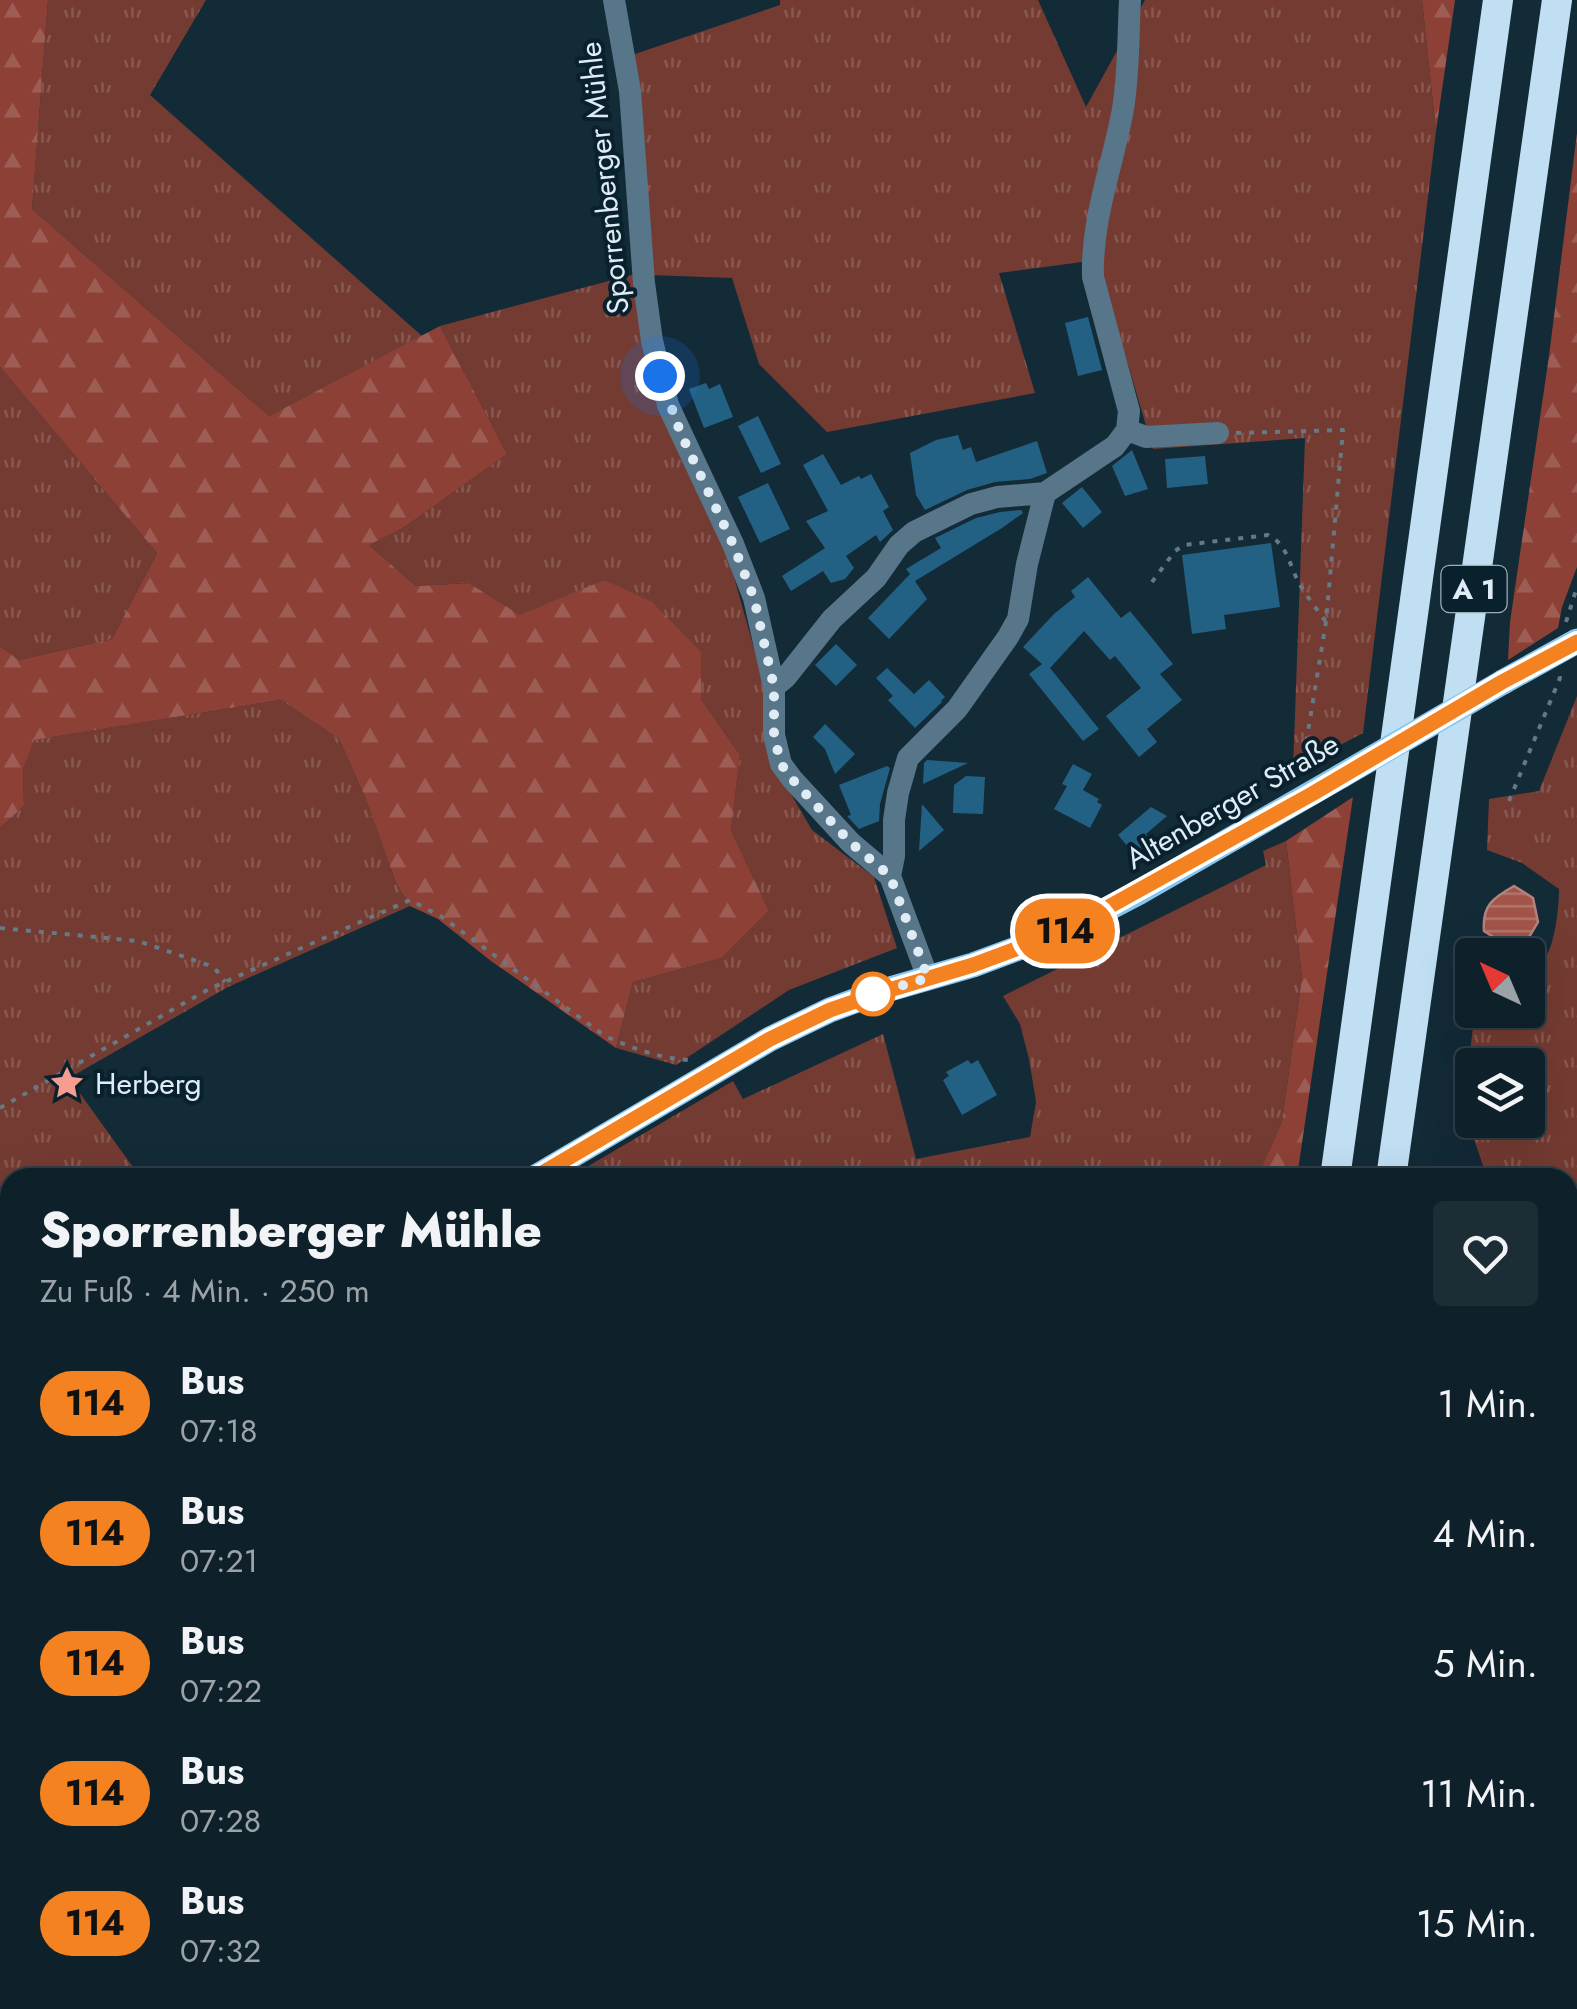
<!DOCTYPE html>
<html lang="de">
<meta charset="utf-8">
<style>
:root{--surface:#0e2029;--page:#1c2d35;--text:#f1f3f6;--muted:#9ba3a8;--line:#2e3e46}
body{margin:0;font-family:Jost,sans-serif;background:var(--page);color:var(--text);height:100vh;display:flex;flex-direction:column;font-size:38px;white-space:nowrap}
*{box-sizing:border-box;margin:0}
p{font-size:32px;color:var(--muted)}
.icon{flex:none;width:55px;height:55px;fill:none;stroke:currentColor;stroke-width:2;stroke-linecap:round;stroke-linejoin:round}
.map{position:relative;flex:1;overflow:hidden}
.drawer{position:absolute;left:0px;top:1168px;width:1578px;height:842px;display:flex;flex-direction:column;background:var(--surface);border-radius:30px 30px 0 0;box-shadow:0 10px 40px #0002,0 0 0 2px var(--line)}
.drawer>*{flex:none}
.badge{padding:0 20px;border-radius:32px;font-size:35px;line-height:65px}
.needle{width:65px;rotate:316deg}
.buttons{position:absolute;left:1455px;top:938px;display:grid;gap:20px}
.buttons a{display:grid;place-items:center;width:90px;height:90px;border-radius:10px;background:var(--surface);box-shadow:0 10px 40px #0002,0 0 0 2px var(--line);font-size:50px}
.you{position:absolute;width:50px;height:50px;margin:-25px;border:8px solid #fff;border-radius:50%;background:#1a73e8;box-shadow:0 0 0 15px #1a73e833}
.map>.badge{position:absolute;translate:-50% -50%;box-shadow:0 0 0 5px #fff}
.round{display:grid;place-items:center;flex:none;width:105px;height:105px;border-radius:10px;background:var(--page)}
.summary{display:flex;align-items:center;justify-content:space-between;height:170px;padding:0 40px}
h1{font-size:48px;font-weight:800;line-height:75px}
ul{padding:0;list-style:none}
li{display:flex;align-items:center;gap:30px;height:130px;padding:0 40px}
li div{flex:1}
li b{display:block;font-size:38px}
li em{font-style:normal}
li .badge{min-width:110px;font-weight:700;text-align:center}
.map>svg:first-child{display:block}
</style>
<div class="map">
<svg width="1577" height="2009" viewBox="0 0 1577 2009">
<defs>
<pattern id="grass-tufts" width="24" height="20" patternUnits="userSpaceOnUse" patternTransform="scale(2.5)"><rect width="24" height="20" fill="#743b32"/><path d="M3 7l-1-3M5 7V3M7 7l1-3M15 17l-1-3M17 17v-4M19 17l1-3" fill="none" stroke="#875850"/></pattern>
<pattern id="forest-firs" width="22" height="20" patternUnits="userSpaceOnUse" patternTransform="scale(2.5)"><rect width="22" height="20" fill="#8d4136"/><path d="M5 1l3.5 6h-7zM16 11l3.5 6h-7z" fill="#9d5d54"/></pattern>
<pattern id="water-rules" width="6" height="5" patternUnits="userSpaceOnUse" patternTransform="scale(2.5)"><rect width="6" height="5" fill="#a25448"/><path d="M0 2.5h6" fill="none" stroke="#b3756c"/></pattern>
</defs>
<rect width="100%" height="100%" fill="#132a37"/>
<!-- grass -->
<path fill="url(#grass-tufts)" fill-rule="evenodd" d="M 48,0 L 206,0 L 150,95 L 422,336 L 269,416 L 32,209 Z
M 780,0 L 1038,0 L 1086,107 L 1145,0 L 1422,0 L 1436,131 L 1363,733 L 1293,770 L 1305,438 L 1153,449 L 1097,260 L 999,273 L 1035,393 L 827,432 L 759,364 L 732,278 L 649,275 L 629,56 L 780,5 Z
M 635,274 L 724,541 L 760,670 L 778,772 L 812,830 L 874,877 L 897,948 L 789,990 L 676,1065 L 616,1048 L 633,982 L 722,958 L 769,911 L 731,830 L 740,755 L 701,699 L 701,652 L 604,580 L 521,616 L 469,583 L 416,586 L 368,544 L 406,526 L 507,454 L 440,326 Z
M 0,367 L 157,553 L 112,639 L 19,660 L 0,646 Z
M 1577,696 L 1577,1223 L 1568,1231 L 1568,1178 L 1487,1177 L 1469,1125 L 1469,1061 L 1475,1010 L 1528,1010 L 1528,970 C 1532,968 1538,966 1542,962 C 1555,949 1559,907 1559,889 L 1522,863 L 1487,850 L 1489,799 L 1539,791 ZM 1472,1065 L 1528,1065 L 1528,1120 L 1472,1120 Z
M 281,700 L 339,739 L 365,797 L 396,883 L 410,906 L 228,987 L 69,1078 L 140,1177 L 10,1178 L 10,1360 L 0,1345 L 0,828 L 24,806 L 23,769 L 33,740 Z
M 1286,841 L 1302,977 L 1282,1122 L 1257,1177 L 568,1178 L 733,1081 L 743,1099 L 883,1034 L 916,1159 L 1030,1137 L 1036,1102 L 1029,1059 L 1020,1024 L 1003,996 L 1266,865 L 1263,851 Z
M 1577,1543 L 1577,2009 L 1331,2009 L 1332,2000 L 1568,2000 L 1568,1544 Z
M 10,1915 L 10,2000 L 115,2000 L 116,2009 L 0,2009 L 0,1917 Z
M 148,2000 L 323,2000 L 315,2009 L 152,2009 Z
M 696,2000 L 1148,2000 L 1147,2009 L 689,2009 Z"/>
<!-- forest -->
<path fill="url(#forest-firs)" d="M 0,0 L 48,0 L 32,209 L 269,416 L 440,326 L 507,454 L 406,526 L 369,545 L 416,586 L 469,583 L 520,615 L 604,580 L 652,602 L 701,652 L 701,699 L 740,755 L 731,830 L 769,911 L 722,958 L 633,982 L 616,1048 L 491,961 L 438,919 L 410,906 L 396,883 L 365,797 L 339,739 L 281,700 L 34,740 L 23,769 L 24,806 L 0,828 L 0,646 L 19,660 L 112,639 L 157,553 L 0,367 Z
M 1422,0 L 1455,0 L 1436,131 Z
M 1577,133 L 1577,567 L 1562,607 L 1558,628 L 1508,660 L 1510,622 L 1549,356 Z
M 1353,797 L 1297,1177 L 1257,1177 L 1282,1122 L 1302,977 L 1286,841 Z
M 1577,1270 L 1577,1527 L 1568,1527 L 1568,1279 Z"/>
<!-- water -->
<path fill="url(#water-rules)" stroke="#b4827c" stroke-width="2.5" d="M 1514,886 L 1533,898 L 1538,922 L 1528,939 L 1506,945 L 1484,931 C 1482,905 1493,898 1514,886 Z"/>
<g fill="none" stroke-linecap="round" stroke-linejoin="round">
<!-- stream -->
<path stroke="#b4827c" stroke-width="6" d="M 1568,1240 L 1577,1234
M 0,1940 L 10,1937
M 136,2000 L 140,2009"/>
</g>
<!-- building -->
<path fill="#236184" d="M 1088,317 L 1102,370 L 1078,376 L 1065,323 Z
M 706,383 L 709,389 L 720,384 L 733,417 L 704,428 L 689,389 Z
M 758,416 L 781,464 L 761,473 L 738,426 Z
M 958,435 L 963,450 L 971,447 L 976,462 L 1037,441 L 1047,473 L 1030,479 L 995,482 L 967,490 L 925,510 L 916,495 L 910,453 L 936,440 Z
M 1132,450 L 1148,489 L 1125,496 L 1112,466 Z
M 823,454 L 841,485 L 859,476 L 861,479 L 871,474 L 889,507 L 883,511 L 893,530 L 880,542 L 876,535 L 846,556 L 854,568 L 845,579 L 831,583 L 823,571 L 791,591 L 782,576 L 825,548 L 806,521 L 828,511 L 803,465 Z
M 1205,456 L 1208,484 L 1167,488 L 1165,459 Z
M 768,483 L 790,529 L 760,543 L 738,497 Z
M 1082,487 L 1102,512 L 1083,528 L 1062,503 Z
M 1021,510 L 1023,513 L 1002,528 L 915,581 L 927,599 L 889,639 L 868,618 L 910,574 L 906,569 L 941,548 L 935,538 L 976,518 L 1000,512 Z
M 1271,543 L 1280,607 L 1224,615 L 1226,629 L 1192,634 L 1182,555 Z
M 1088,577 L 1121,618 L 1130,611 L 1173,664 L 1160,674 L 1182,700 L 1147,729 L 1157,742 L 1139,757 L 1106,716 L 1141,688 L 1115,656 L 1110,660 L 1084,631 L 1050,668 L 1099,729 L 1083,741 L 1029,674 L 1042,664 L 1023,647 L 1054,614 L 1075,597 L 1071,591 Z
M 836,644 L 857,665 L 836,686 L 815,665 Z
M 887,668 L 914,694 L 929,680 L 945,697 L 941,701 L 942,702 L 915,728 L 888,700 L 893,696 L 876,678 Z
M 825,724 L 855,754 L 835,774 L 825,749 L 813,737 Z
M 927,760 L 968,763 L 923,784 L 924,763 Z
M 1073,764 L 1092,774 L 1083,790 L 1099,799 L 1097,802 L 1102,805 L 1090,828 L 1054,809 L 1067,786 L 1062,784 Z
M 887,766 L 890,768 L 880,804 L 879,821 L 859,829 L 847,816 L 851,815 L 839,785 Z
M 966,776 L 985,777 L 983,814 L 953,813 L 954,785 Z
M 922,804 L 944,830 L 919,851 Z
M 1151,807 L 1167,816 L 1146,834 L 1157,848 L 1140,861 L 1118,835 Z
M 968,1060 L 971,1064 L 978,1060 L 997,1095 L 962,1115 L 943,1080 L 949,1076 L 946,1072 Z"/>
<g fill="none" stroke-linecap="round" stroke-linejoin="round">
<!-- path -->
<path stroke="#667984" stroke-width="4" stroke-dasharray="5 8" stroke-linecap="butt" d="M 1236,433 L 1343,430 L 1326,622 L 1303,762 L 1305,770
M 1152,582 L 1175,551 L 1184,545 L 1268,535 C 1287,544 1289,564 1298,581 C 1306,596 1317,609 1326,622
M 1566,622 L 1577,587
M 1509,801 L 1560,678 L 1559,674
M 0,928 L 138,941 L 208,965 L 217,971 L 225,982
M 0,1108 L 209,989 L 410,900 L 442,917 L 605,1036 C 632,1048 658,1058 688,1060
M 120,2000 L 122,2009"/>
<!-- minor -->
<path stroke="#57768a" stroke-width="22" d="M 614,0 L 630,91 L 644,283 L 652,341 L 668,405 L 733,544 L 754,598 L 774,687 L 774,735 L 781,764 L 792,779 L 851,843 L 890,876 L 928,978
M 1127,430 L 1146,437 L 1218,433
M 774,687 L 786,677 L 832,619 L 876,578 L 899,545 L 914,532 L 971,504 L 997,497 L 1045,493 L 1115,446 L 1127,430 L 1129,411 L 1093,277 C 1091,219 1113,165 1123,109 C 1129,73 1128,36 1130,0
M 890,876 L 894,856 L 894,820 L 898,793 L 908,758 L 957,709 L 1008,637 L 1018,619 L 1027,564 L 1045,493
M 0,1520 L 10,1518
M 0,1737 L 10,1739"/>
<!-- major -->
<path stroke="#84c5ef" stroke-width="25" d="M 1503,682 L 1577,641
M 534,1178 L 770,1039 L 830,1010 L 876,993 L 973,965 L 1067,930 L 1138,893 L 1341,776
M 0,1447 L 10,1437"/>
<!-- highway -->
<path stroke="#c1dff3" stroke-width="30" d="M 1335,1178 L 1498,0
M 1391,1178 L 1557,0
M 1222,2009 L 1223,2000
M 1275,2009 L 1276,2000"/>
<!-- major-bridge -->
<path stroke="#84c5ef" stroke-width="25" d="M 1341,776 L 1503,682"/>
</g>
<g fill="none" stroke-linecap="round" stroke-linejoin="round">
<!-- line casing -->
<g stroke="#fff" stroke-width="22">
<path id="line" d="M 534,1178 L 770,1039 L 830,1010 L 876,994 L 973,965 L 1067,930 L 1312,794 L 1502,682 L 1577,642"/>
</g>
<!-- line -->
<use href="#line" stroke="#f58220" stroke-width="15"/>
<!-- walk -->
<path stroke="#dfecf5" stroke-width="10" stroke-dasharray="0 18" d="M 660,376 L 681,434 L 733,544 L 754,598 L 774,687 L 774,736 L 781,764 L 792,779 L 851,843 L 890,876 L 928,978 L 873,994"/>
</g>
<!-- icons -->
<defs>
<g id="sight-bare" transform="scale(2.7)"><path d="M0-6L1.8-2.2L6-1.7L2.9 1.2L3.7 5.4L0 3.3L-3.7 5.4L-2.9 1.2L-6-1.7L-1.8-2.2Z" fill="#f59d8e" stroke="#09202d" stroke-width="2.5" paint-order="stroke"/></g>
</defs>
<g fill-rule="evenodd">
<use href="#sight-bare" x="67" y="1083"/>
</g>
<!-- markers -->
<circle fill="#fff" stroke="#f58220" stroke-width="5" cx="873" cy="994" r="20"/>
<g text-anchor="middle" dominant-baseline="central" stroke-width="8" stroke-linejoin="round" paint-order="stroke">
<!-- shield labels -->
<rect fill="#09202d" stroke="#9fafb9" stroke-width="2.5" x="1441.5" y="566" width="65" height="46" rx="8"/>
<g font-size="28" font-weight="bold" fill="#dfecf5">
<text x="1474" y="589">A 1</text>
</g>
<!-- street labels -->
<g font-size="30" fill="#dfecf5" stroke="#09202d">
<text transform="translate(604 178) rotate(-96)">Sporrenberger Mühle</text>
<text transform="translate(1232 801) rotate(-30)">Altenberger Straße</text>
</g>
<!-- poi labels -->
<g font-size="30" fill="#dfecf5" stroke="#09202d" text-anchor="start">
<text x="95" y="1083">Herberg</text>
</g>
</g>
</svg>
<div class="buttons">
<a><svg class="needle" viewBox="-14 -14 28 28"><path d="M0-13l5 13h-10z" fill="#e53935"/><path d="M0 13l5-13h-10z" fill="#9ba3a8"/></svg></a>
<a><svg class="icon" aria-label="layers" viewBox="0 0 24 24"><path d="M12 4l9 5-9 5-9-5zM3 14l9 5 9-5"/></svg></a>
</div>
<div class="you" style="left:660px;top:376px"></div>
<b class="badge" style="left:1065px;top:931px;background:#f58220;color:#111">114</b>
<section class="drawer">
<div class="summary"><div><h1>Sporrenberger Mühle</h1><p>Zu Fuß · 4 Min. · 250 m</p></div><a class="round"><svg class="icon" aria-label="heart" viewBox="0 0 24 24"><path d="M12 20l-8-8c-3-5 5-10 8-4 3-6 11-1 8 4z"/></svg></a></div>
<ul>
<li><span class="badge" style="background:#f58220;color:#111">114</span><div><b>Bus</b><p>07:18</p></div><em>1 Min.</em></li>
<li><span class="badge" style="background:#f58220;color:#111">114</span><div><b>Bus</b><p>07:21</p></div><em>4 Min.</em></li>
<li><span class="badge" style="background:#f58220;color:#111">114</span><div><b>Bus</b><p>07:22</p></div><em>5 Min.</em></li>
<li><span class="badge" style="background:#f58220;color:#111">114</span><div><b>Bus</b><p>07:28</p></div><em>11 Min.</em></li>
<li><span class="badge" style="background:#f58220;color:#111">114</span><div><b>Bus</b><p>07:32</p></div><em>15 Min.</em></li>
</ul>
</section>
</div>
